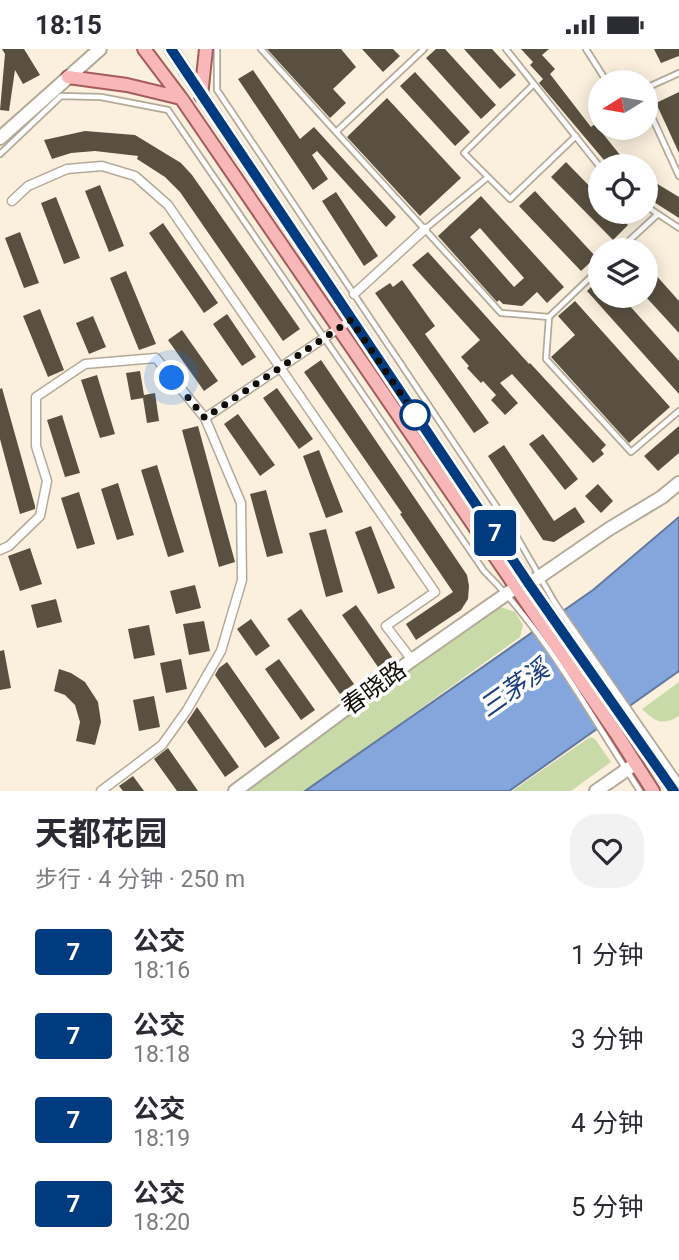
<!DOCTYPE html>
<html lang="zh">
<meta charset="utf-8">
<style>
:root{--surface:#fff;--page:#f2f2f3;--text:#2b2b33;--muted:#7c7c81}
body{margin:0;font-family:Roboto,"Noto Sans SC",sans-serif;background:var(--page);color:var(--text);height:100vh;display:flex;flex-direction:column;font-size:26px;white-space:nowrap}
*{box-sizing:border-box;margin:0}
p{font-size:23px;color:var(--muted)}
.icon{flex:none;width:38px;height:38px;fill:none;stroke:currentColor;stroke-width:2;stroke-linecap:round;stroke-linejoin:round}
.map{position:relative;height:742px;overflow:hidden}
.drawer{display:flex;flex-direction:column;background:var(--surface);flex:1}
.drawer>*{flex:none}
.badge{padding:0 14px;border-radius:5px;font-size:24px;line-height:46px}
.needle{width:46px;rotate:259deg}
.tools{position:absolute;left:588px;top:21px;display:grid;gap:14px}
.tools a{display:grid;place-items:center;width:70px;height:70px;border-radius:50%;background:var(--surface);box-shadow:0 4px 18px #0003;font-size:35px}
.you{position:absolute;width:35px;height:35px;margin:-18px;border:5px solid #fff;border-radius:50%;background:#1a73e8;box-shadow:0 0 0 10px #1a73e833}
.map>.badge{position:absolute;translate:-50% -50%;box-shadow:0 0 0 4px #fff}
.round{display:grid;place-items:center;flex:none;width:74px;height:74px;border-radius:28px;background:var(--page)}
.headline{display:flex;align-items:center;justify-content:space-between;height:119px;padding:0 35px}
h1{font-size:33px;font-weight:700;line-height:52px}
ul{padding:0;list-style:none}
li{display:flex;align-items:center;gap:21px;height:84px;padding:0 35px}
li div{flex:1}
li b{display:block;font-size:26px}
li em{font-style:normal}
li .badge{min-width:77px;font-weight:700;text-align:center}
.status{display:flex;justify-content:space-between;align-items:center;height:49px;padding:0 35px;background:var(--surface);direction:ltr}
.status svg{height:19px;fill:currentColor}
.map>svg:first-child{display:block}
</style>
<div class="status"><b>18:15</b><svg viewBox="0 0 49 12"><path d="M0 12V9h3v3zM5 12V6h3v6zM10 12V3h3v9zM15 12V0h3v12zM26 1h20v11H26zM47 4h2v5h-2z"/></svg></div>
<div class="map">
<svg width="679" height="742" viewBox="0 0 679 742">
<rect width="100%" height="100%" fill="#fbf0de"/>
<!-- green -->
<path fill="#c8daa7" d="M 498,557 L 515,563 L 523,576 L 520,588 L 306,742 L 235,742 Z
M 679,633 L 679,667 C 663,677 655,673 642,660 Z
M 590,688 L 595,690 L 611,713 L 571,742 L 512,742 Z"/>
<!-- water -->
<path fill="#85a5dd" stroke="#62789d" stroke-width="2" d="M 679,468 L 679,622 L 509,742 L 305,742 L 593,541 Z"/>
<!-- building -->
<path fill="#595041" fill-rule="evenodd" d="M 2,0 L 24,0 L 40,26 L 23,35 L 15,21 L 9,62 L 0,61 L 5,5 Z
M 267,0 L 341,0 L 356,18 L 333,40 L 346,54 L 330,69 Z
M 362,0 L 393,0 L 400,7 L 383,23 Z
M 436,0 L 445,0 L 496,56 L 481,70 L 426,9 Z
M 464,0 L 492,0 L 516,26 L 500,40 Z
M 521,0 L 549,0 L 542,6 L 555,20 L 550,25 L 591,78 L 595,75 L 629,117 L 609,117 L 539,34 L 543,30 L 530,16 L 533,13 Z
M 654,0 L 679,0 L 679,7 L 661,14 Z
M 253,21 L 300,90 L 314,78 L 396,168 L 386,178 L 317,102 L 312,106 L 328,130 L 313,141 L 238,30 Z
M 415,23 L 470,83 L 455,97 L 400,37 Z
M 679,43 L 679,104 L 656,54 Z
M 387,49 L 461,129 L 420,167 L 347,88 Z
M 85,82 L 135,86 L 181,114 L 192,126 L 300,280 L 283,292 L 180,143 L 165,128 L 137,110 L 138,107 L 95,102 L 71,104 L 52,110 L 44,91 Z
M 566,113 L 600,148 L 600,163 L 615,163 L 628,176 L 613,191 L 551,128 Z
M 646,128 L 679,148 L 679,169 L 646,148 Z
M 100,136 L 124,197 L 109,203 L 85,142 Z
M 535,142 L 596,208 L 581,222 L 519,157 Z
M 336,143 L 378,207 L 364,217 L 322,152 Z
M 481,147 L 564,238 L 547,254 L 537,243 L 522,257 L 503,255 L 499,251 L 497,253 L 438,187 ZM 480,179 L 524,229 L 514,238 L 470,188 Z
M 56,148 L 80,209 L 64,215 L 41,154 Z
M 163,174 L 218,254 L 204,264 L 149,184 Z
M 20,183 L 39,234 L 24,239 L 5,189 Z
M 428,203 L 529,315 L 530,314 L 606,396 L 601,401 L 604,405 L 593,414 L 512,325 L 500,334 L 518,354 L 505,366 L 491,351 L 496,346 L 483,332 L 481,334 L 467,319 L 469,317 L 461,308 L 480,291 L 412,216 Z
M 646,215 L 679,252 L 679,284 L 646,248 Z
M 126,222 L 156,295 L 139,301 L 110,229 Z
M 600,229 L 600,247 L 621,247 L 679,312 L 679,345 L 587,242 Z
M 402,231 L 435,277 L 425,285 L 489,374 L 474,384 L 375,244 L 390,234 L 393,238 Z
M 575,252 L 670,358 L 629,394 L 551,308 L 575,286 L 558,267 Z
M 40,260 L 64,321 L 48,328 L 23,267 Z
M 227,265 L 256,308 L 242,317 L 213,275 Z
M 93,267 L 106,298 L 89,305 L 76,274 Z
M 182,281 L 218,332 L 204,342 L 168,291 Z
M 321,311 L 467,526 L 469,537 L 468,550 L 461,561 L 416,591 L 406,575 L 453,543 L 400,465 L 402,464 L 304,323 Z
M 140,322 L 144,346 L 155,344 L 159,372 L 147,374 L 143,349 L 131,351 L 126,324 Z
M 97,326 L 115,385 L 100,389 L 81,331 Z
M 2,339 L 35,457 L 35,460 L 20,465 L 0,390 L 0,340 Z
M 277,339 L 313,390 L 299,400 L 263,349 Z
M 238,365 L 275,416 L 260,427 L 224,375 Z
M 62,366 L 80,424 L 65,428 L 47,371 Z
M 198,377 L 235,513 L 219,518 L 182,381 Z
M 679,377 L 679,404 L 658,422 L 644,407 Z
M 543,385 L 578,430 L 565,441 L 529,395 Z
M 504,396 L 554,472 L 575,458 L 585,473 L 554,493 L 543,491 L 488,407 Z
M 319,401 L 343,463 L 326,469 L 303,407 Z
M 157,416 L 184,503 L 168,508 L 141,421 Z
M 118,434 L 134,486 L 117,491 L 101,440 Z
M 598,435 L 613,452 L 601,464 L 585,447 Z
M 266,441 L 283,504 L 267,508 L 250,445 Z
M 79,443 L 95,495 L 77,500 L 61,449 Z
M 371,477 L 395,539 L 378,545 L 355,483 Z
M 326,480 L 343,543 L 326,548 L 309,484 Z
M 30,499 L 42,535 L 20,542 L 8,507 Z
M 195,536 L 201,559 L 176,565 L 170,542 Z
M 56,550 L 62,573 L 37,579 L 31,556 Z
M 356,556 L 392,608 L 378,618 L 342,566 Z
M 301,560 L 354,635 L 340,645 L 287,570 Z
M 251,570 L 270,597 L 256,607 L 237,580 Z
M 204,572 L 210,602 L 189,606 L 183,575 Z
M 149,576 L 155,606 L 134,610 L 128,580 Z
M 4,601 L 11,639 L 0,641 L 0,602 Z
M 181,610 L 187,640 L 166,644 L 160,614 Z
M 279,610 L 315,661 L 301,671 L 265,620 Z
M 227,613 L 280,689 L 265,699 L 215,626 L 219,619 Z
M 59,620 L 71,624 L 85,633 L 98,653 L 101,673 L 95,696 L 76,692 L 80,673 L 75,656 L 65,646 L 54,642 Z
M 154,647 L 160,678 L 139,682 L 133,651 Z
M 197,658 L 239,718 L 225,728 L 187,673 Z
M 168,699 L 198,742 L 177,742 L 154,710 Z
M 133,727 L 144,742 L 123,742 L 119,737 Z"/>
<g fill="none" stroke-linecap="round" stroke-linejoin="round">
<!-- lane casing -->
<g stroke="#b4aa99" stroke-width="8">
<path id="lane" d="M 217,0 L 217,41 L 517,488 L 555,554 L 679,733
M 261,0 L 336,83
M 424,0 L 336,83 L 501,264 L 549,268 L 546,310 L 631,403 L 679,362
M 506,0 L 600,118
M 586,0 L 607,33
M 534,35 L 464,104 L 510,150 L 576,87
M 646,39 L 679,24
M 646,55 L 679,127
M 0,105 L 61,47 L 101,48 L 168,61 L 484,522 C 548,585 591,668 640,742
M 646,157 L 658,165
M 425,180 L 488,128
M 619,201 L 658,165 L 679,179
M 549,268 L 600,219"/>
</g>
<!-- street casing -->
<g stroke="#b4aa99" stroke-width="11">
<path id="street" d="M 12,152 L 28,137 L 67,120 L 102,117 L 135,127 L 168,156 L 435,543 L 386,577 L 412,611
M 354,245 L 425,180
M 205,369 L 351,271
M 0,501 L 9,497 L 40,467 L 47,432 L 36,397 L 36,348 L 85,315 L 156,309 L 205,369 L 241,454 L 242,531 L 221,602 L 187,661 L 162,696 L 101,742"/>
</g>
<!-- secondary casing -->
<g stroke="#b4aa99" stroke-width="16">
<path id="secondary" d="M 0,89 L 100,0
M 529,535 L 609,480 L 662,448 L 679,434
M 235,742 L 412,611 L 515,539
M 596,742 L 635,715"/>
</g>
<!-- primary casing -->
<g stroke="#a55d5b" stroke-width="16">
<path id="primary" d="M 144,0 L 181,49 L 616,684 L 653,742
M 171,0 L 529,535 L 674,742
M 68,28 L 127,36 L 181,49
M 201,47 L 206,0"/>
</g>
<!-- lane -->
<use href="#lane" stroke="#fff" stroke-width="4.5"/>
<!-- street -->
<use href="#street" stroke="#fff" stroke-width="8"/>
<!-- secondary -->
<use href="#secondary" stroke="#fff" stroke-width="12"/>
<!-- primary -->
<use href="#primary" stroke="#f8b7b8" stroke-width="12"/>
</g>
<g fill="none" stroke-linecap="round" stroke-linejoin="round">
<!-- line casing -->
<g stroke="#fff" stroke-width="16">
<path id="line" d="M 171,0 L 529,535 L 674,742"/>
</g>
<!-- line -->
<use href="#line" stroke="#003b80" stroke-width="10"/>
<!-- walk -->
<path stroke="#110e08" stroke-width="7" stroke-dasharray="0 12.6" d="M 172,329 L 205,369 L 351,271 L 415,366"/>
</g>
<!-- markers -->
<circle fill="#fff" stroke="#003b80" stroke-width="3.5" cx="415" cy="366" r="14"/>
<g text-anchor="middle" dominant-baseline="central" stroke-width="7" stroke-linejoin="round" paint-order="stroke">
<!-- street labels -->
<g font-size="24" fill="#110e08" stroke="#fff">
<text transform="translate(374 639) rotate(-36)">春晓路</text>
</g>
<!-- water labels -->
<g font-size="26" font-style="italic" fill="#1b3e80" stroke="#fff">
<text transform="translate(514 639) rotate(-35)">三茅溪</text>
</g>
</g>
</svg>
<div class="tools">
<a><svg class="needle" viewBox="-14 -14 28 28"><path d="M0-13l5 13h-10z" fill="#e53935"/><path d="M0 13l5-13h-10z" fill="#7c7c81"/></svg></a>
<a><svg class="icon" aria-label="locate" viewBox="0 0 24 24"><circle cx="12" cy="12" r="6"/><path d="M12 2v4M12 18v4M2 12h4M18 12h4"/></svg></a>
<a><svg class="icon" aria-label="layers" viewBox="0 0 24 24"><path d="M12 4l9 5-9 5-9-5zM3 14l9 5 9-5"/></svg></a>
</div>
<div class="you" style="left:172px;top:329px"></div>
<b class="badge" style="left:495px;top:484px;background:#003b80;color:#fff">7</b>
</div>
<section class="drawer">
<div class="headline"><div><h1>天都花园</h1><p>步行 · 4 分钟 · 250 m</p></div><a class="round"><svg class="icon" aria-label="heart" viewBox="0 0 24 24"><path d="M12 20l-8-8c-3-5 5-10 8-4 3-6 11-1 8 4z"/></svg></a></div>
<ul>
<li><span class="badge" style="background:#003b80;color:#fff">7</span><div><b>公交</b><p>18:16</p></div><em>1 分钟</em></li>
<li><span class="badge" style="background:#003b80;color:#fff">7</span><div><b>公交</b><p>18:18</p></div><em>3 分钟</em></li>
<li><span class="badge" style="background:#003b80;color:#fff">7</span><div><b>公交</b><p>18:19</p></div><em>4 分钟</em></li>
<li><span class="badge" style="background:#003b80;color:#fff">7</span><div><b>公交</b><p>18:20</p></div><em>5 分钟</em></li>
</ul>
</section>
